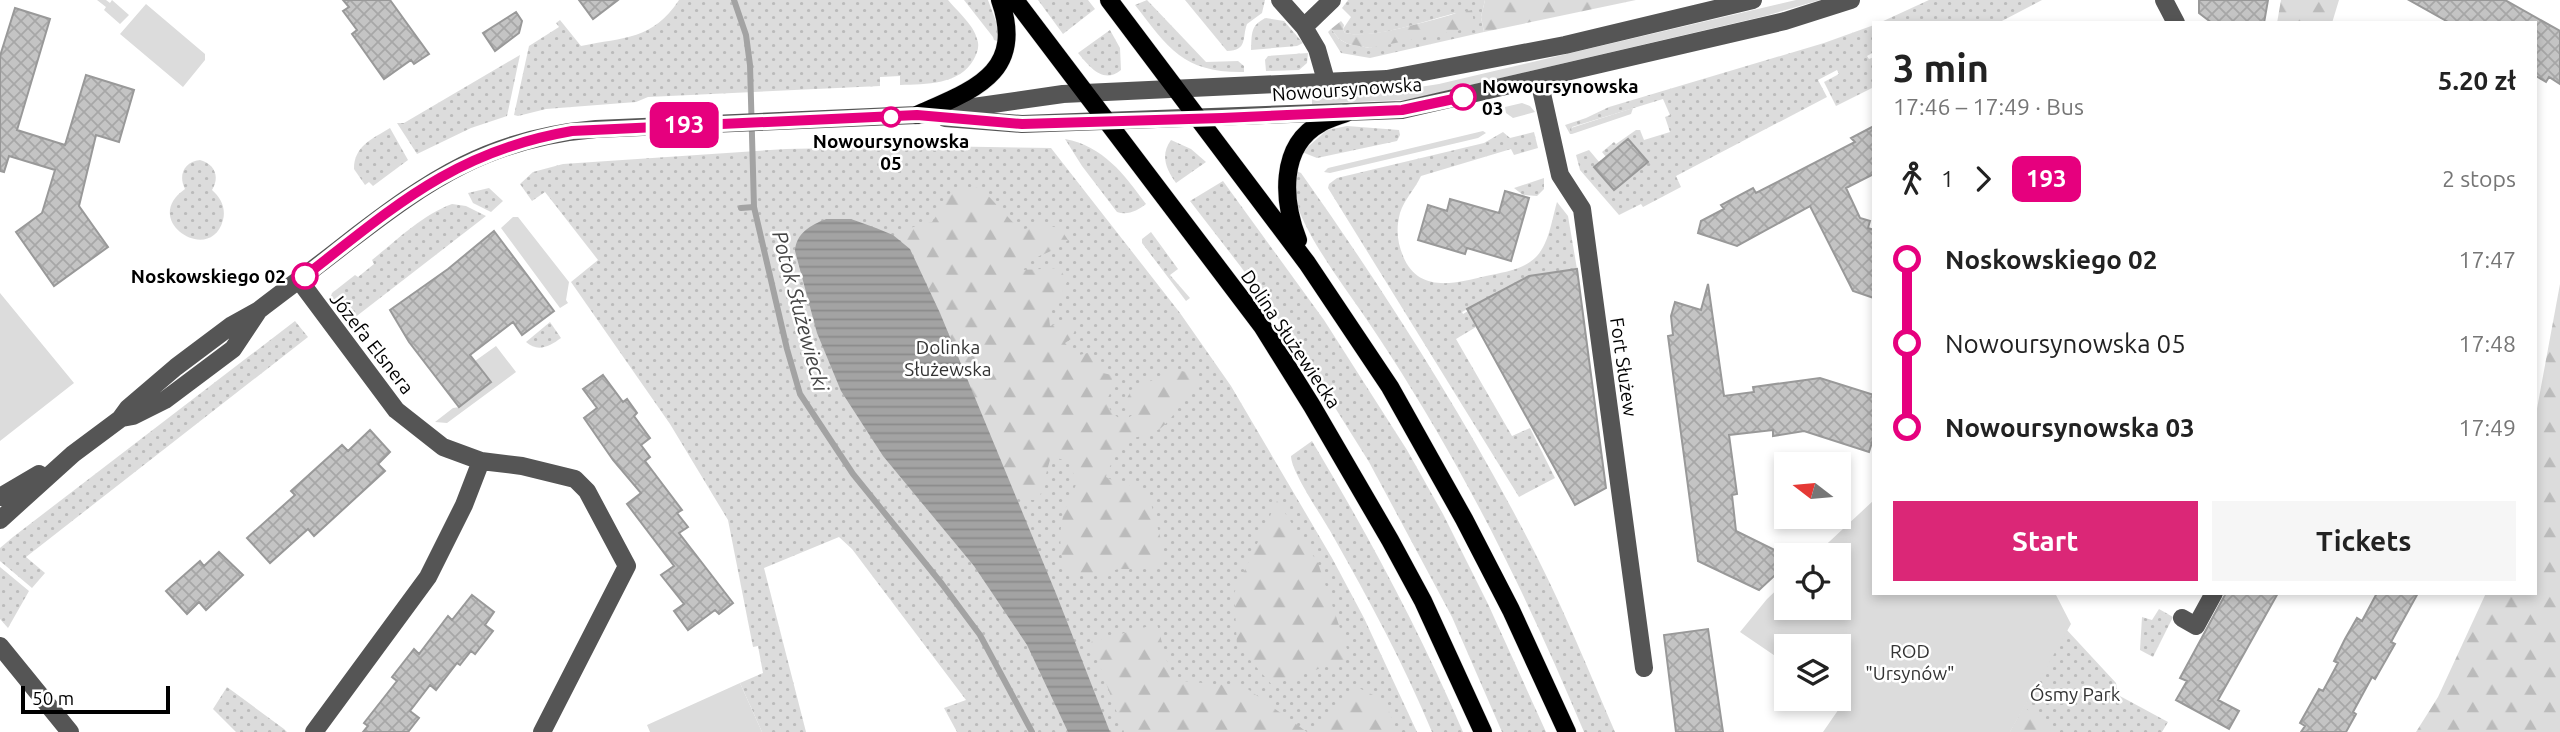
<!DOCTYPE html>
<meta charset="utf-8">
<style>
:root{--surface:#fff;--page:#f6f6f6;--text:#222;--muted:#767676;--accent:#db2777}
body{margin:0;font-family:Ubuntu,sans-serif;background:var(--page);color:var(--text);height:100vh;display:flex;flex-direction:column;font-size:26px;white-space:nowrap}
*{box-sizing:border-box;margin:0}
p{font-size:23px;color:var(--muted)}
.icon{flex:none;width:38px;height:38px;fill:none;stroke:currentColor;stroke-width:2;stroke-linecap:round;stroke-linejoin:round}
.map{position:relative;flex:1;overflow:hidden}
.drawer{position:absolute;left:1872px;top:21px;width:665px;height:574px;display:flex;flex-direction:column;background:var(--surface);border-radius:0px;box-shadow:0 4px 10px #0003}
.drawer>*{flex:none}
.badge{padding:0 14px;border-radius:10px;font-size:24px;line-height:46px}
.needle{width:46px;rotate:286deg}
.tools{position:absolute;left:1774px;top:452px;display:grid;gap:14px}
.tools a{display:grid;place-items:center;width:77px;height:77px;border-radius:0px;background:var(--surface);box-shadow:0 4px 10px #0003;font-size:35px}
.scale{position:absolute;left:21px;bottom:18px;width:149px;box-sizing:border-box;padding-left:7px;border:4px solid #000;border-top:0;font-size:19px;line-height:24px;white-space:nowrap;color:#000;-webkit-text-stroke:5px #fff;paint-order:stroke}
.map>.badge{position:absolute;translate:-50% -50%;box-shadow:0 0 0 4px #fff}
.legs{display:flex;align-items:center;gap:10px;height:77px;padding:0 21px;font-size:23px}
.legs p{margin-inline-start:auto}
.head{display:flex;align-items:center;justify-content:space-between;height:119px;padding:0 21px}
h1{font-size:38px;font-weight:600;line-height:52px}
.action{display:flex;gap:14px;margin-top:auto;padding:14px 21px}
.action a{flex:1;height:80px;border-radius:0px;background:var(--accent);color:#fff;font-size:28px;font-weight:600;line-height:80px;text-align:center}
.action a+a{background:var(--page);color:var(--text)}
ul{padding:0 21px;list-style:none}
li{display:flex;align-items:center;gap:24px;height:84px;font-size:26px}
li i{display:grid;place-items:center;width:10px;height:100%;margin:0 9px;background:currentColor}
li i::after{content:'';width:18px;height:18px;margin:-9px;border:5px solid;border-radius:50%;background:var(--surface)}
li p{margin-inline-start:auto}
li:first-child i{background:linear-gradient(#0000 50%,currentColor 0)}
li:last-child i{background:linear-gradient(currentColor 50%,#0000 0)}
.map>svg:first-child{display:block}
</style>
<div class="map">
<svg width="2560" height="732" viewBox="0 0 2560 732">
<defs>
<pattern id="grass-dots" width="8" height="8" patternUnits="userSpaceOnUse" patternTransform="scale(1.75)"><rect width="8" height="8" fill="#dcdcdc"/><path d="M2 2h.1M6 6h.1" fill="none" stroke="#bbb" stroke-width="1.8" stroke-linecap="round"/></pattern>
<pattern id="forest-firs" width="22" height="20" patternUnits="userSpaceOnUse" patternTransform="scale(1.75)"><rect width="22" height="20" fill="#dcdcdc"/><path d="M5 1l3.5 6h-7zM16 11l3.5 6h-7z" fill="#bbb"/></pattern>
<pattern id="water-rules" width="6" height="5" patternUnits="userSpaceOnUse" patternTransform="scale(1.75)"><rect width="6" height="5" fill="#a3a3a3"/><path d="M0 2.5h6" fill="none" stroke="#8b8b8b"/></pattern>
<pattern id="building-cross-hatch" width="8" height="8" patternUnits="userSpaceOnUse" patternTransform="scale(1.75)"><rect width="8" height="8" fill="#c4c4c4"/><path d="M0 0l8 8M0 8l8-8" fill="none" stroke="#a7a7a7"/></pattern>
</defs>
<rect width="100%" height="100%" fill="#fff"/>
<!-- grass -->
<path fill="url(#grass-dots)" d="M 679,0 L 948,0 C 957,11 974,25 977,39 C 980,46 977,53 974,59 C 960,85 926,84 900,85 L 900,76 L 880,77 L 880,86 L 648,97 L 636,102 L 546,109 L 518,116 L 514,115 L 529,46 L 559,27 L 556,23 L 560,20 L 581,46 C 624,37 653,40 679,0 Z
M 964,0 L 988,0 L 998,27 L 997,41 L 994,40 L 993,37 Z
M 1038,0 L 1088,0 L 1095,9 L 1063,34 Z
M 1147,0 L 1206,62 L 1238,61 L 1244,66 L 1244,72 C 1184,73 1169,49 1135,5 Z
M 1185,0 L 1265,0 L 1262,13 L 1247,24 C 1242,37 1248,51 1227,51 Z
M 1348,0 L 1485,0 L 1481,17 L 1484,32 L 1370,58 L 1341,53 L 1328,32 L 1331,29 L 1339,39 L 1348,44 L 1370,48 L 1456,13 C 1426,20 1375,40 1345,33 L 1343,29 L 1351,17 L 1342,8 Z
M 1929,0 L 2042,0 L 1998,23 L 1879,23 Z
M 1266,18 L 1284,21 L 1303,43 L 1297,46 L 1251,50 C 1252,34 1250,25 1266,18 Z
M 1874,25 L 1874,52 L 1867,56 L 1869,59 L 1874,57 L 1874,87 L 1836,106 L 1824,82 L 1839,74 L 1837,70 L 1818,80 L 1827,97 L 1676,176 L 1681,187 L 1643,207 L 1641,204 L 1619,215 L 1580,170 L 1576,155 L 1589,150 L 1600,163 L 1595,168 L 1614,190 L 1647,162 L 1628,139 L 1606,157 L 1602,152 L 1614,142 L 1616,144 L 1636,130 L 1640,130 L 1644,140 L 1670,132 L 1665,117 L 1670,115 L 1663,99 L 1572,127 L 1572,134 L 1570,134 L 1565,125 L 1586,118 L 1609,107 L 1824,43 Z
M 1110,30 L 1120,48 L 1121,70 C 1103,85 1089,66 1078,53 Z
M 1308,53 L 1307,63 L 1299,70 L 1266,71 L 1265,60 L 1268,56 Z
M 520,55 L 507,116 L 471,128 L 417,154 L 397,123 L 404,123 Z
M 1347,126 L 1399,130 L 1400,135 L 1397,141 L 1317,158 L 1302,152 L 1327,130 Z
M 390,128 L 408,160 L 373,186 L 369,182 L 365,185 L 354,169 C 354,146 372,139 390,128 Z
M 1503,132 L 1510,138 L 1534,132 L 1538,148 L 1514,155 L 1511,149 L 1421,176 C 1415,189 1404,200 1400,213 C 1396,228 1397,242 1403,256 C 1418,293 1454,284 1486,276 C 1503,272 1523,270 1536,257 C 1549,244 1552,219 1557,202 L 1568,216 L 1577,269 L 1529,276 L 1462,312 L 1463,314 L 1468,311 L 1476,327 L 1456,339 L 1512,436 L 1530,428 L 1555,478 L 1519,497 L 1328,188 L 1329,184 L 1337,178 L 1484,143 Z
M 1065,139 C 1103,146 1124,174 1146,204 C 1138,210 1128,216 1117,212 L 1082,166 Z
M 1171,140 L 1191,149 L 1206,162 L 1176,183 C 1166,169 1160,155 1171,140 Z
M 928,146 L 1051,148 L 1180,313 L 1231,386 L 1332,558 L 1364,618 L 1417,732 L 957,732 L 944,708 L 966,700 L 852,549 L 839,537 L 764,568 L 806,732 L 762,732 L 740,683 L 763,673 L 758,646 L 753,647 L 728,520 L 670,424 L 571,282 L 598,260 L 545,192 L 532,201 L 520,184 L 533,172 L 563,164 L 786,149 Z
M 200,160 C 215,164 220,177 212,190 C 221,198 226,208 223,220 C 211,266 139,221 185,189 C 178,175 184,162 200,160 Z
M 1296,171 L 1301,173 C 1388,296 1469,423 1537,557 C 1566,614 1590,674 1615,732 L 1584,732 C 1546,641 1504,551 1456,465 C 1428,415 1399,367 1367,320 C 1346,289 1314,247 1300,213 C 1294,200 1295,184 1296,171 Z
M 1544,178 L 1544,189 L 1537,196 L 1523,195 L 1514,188 Z
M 1223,181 L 1324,320 L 1407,450 L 1443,514 L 1488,604 L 1546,732 L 1502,732 L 1452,617 L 1369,462 L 1289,334 L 1241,267 L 1190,201 Z
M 489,188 L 503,201 L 491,212 L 473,203 L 468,193 Z
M 452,204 L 466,206 L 486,216 L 349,322 L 331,296 L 332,293 L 355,275 L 358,277 L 374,264 L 372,260 C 397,240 422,215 452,204 Z
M 1151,232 L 1178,269 L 1170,275 L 1190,298 L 1186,301 L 1142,243 L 1142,239 Z
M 295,321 L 308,337 L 26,557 L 45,573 L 32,588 L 0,561 L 0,548 L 13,537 Z
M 550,322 L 561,338 C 550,346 538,353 526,342 Z
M 1312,441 C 1368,535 1420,631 1463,732 L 1432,732 C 1404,664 1369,600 1333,536 C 1324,519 1291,472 1291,456 Z
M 0,567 L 29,591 L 8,628 L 0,619 Z
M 2159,609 L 2173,617 L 2153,657 L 2140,650 L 2142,617 L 2152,620 Z
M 2066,629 L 2116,683 L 2118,695 L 2168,722 L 2162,732 L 2010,732 Z
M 227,687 L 284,729 L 287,732 L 236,732 L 213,709 Z"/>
<!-- forest -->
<path fill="url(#forest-firs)" d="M 1485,0 L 1636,0 L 1484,32 L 1481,17 Z
M 2281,0 L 2339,0 L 2332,23 L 2277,23 Z
M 1472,10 L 1474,24 L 1471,28 L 1370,48 L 1348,44 L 1339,39 L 1331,29 L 1341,21 L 1344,25 L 1343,29 L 1345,33 C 1376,40 1440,16 1472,10 Z
M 980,187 L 1020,230 L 1043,225 L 1060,228 L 1068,240 C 1053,255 1033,253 1022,270 L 1060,268 L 1067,282 L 1059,298 L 1048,308 L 1050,326 L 1069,319 L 1077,326 L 1071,339 L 1065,343 L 1076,356 L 1091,352 L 1099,364 L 1098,372 L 1112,375 L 1112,390 L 1106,401 L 1112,413 L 1123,421 L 1134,414 L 1126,400 L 1132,389 L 1176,370 L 1192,373 L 1199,386 C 1182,398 1176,416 1161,428 C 1151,435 1135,437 1123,441 C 1118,454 1110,463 1106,477 L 1124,486 L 1137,484 L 1149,496 L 1164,551 L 1159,561 L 1149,569 L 1118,569 L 1098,576 L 1065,575 C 1057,535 1058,519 1077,483 L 1069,462 L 1051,456 L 1039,500 L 1027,500 L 1012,489 L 940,313 L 902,230 L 932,222 L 953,192 Z
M 2560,284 L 2560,732 L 2416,732 L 2438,697 L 2486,593 L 2536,593 L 2536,414 Z
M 1277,501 L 1318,563 L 1350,658 L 1272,685 L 1237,645 L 1234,593 Z
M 1157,624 L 1172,680 L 1245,687 L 1307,732 L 1124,732 L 1091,642 Z
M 1359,688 L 1385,701 L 1397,732 L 1314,732 Z
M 2024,707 L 2057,732 L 2010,732 Z"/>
<!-- garden -->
<path fill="#dcdcdc" d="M 97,0 L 106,0 L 110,3 L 112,0 L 129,15 L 120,24 L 104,10 L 106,7 Z
M 1796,0 L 1820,0 L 1765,16 L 1424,96 L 1405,100 L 1312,104 L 1312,98 L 1369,95 L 1439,84 Z
M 146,4 L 205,54 L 205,60 L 183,87 L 120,34 Z
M 1522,103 L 1530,106 L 1535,112 L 1513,118 L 1506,113 L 1505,107 Z
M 1633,108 L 1631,114 L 1572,134 L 1571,128 Z
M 1483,131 L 1486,133 L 1478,138 L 1330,173 L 1324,172 L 1328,168 Z
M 513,217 L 518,217 L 569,282 L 566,300 L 568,303 L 560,308 L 501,228 Z
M 0,293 L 74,383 L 0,441 Z
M 496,346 L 516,372 L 447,423 L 435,422 L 453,408 L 460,407 L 491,383 L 475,361 Z
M 1874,500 L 1874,593 L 2055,593 L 2071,624 L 2010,732 L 1823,732 L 1843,703 L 1837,698 L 1839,698 L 1839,646 L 1787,646 L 1787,664 L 1740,632 L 1767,599 L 1787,580 L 1787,607 L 1839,607 L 1839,555 L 1815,555 Z
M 740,683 L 762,732 L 650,732 L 647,725 Z"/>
<!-- water -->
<path fill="url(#water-rules)" d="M 826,219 L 851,219 L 876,228 L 893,235 L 910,249 L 940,313 L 1057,596 L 1110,732 L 1068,732 L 1027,645 L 974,566 L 883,456 L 841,391 L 817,333 L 795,251 C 796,233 811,225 826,219 Z"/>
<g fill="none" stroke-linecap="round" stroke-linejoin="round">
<!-- stream -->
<path stroke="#a3a3a3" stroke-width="6" d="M 734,0 L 746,35 L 750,65 L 754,207 L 787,349 L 800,394 L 853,474 L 942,584 L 980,635 L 1032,732
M 741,208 L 754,207"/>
</g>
<!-- building -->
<path fill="url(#building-cross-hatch)" stroke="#999" stroke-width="2" d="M 343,0 L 390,0 L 429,54 L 414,64 L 411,60 L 384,79 L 352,34 L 357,30 L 343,11 L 349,7 Z
M 579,0 L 618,0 L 593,19 Z
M 2199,0 L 2268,0 L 2264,23 L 2212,23 L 2199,13 Z
M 2409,0 L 2505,0 L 2560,31 L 2560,84 L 2549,77 L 2546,82 L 2536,76 L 2536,23 L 2450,23 Z
M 15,8 L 50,19 L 17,130 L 65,145 L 86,75 L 134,90 L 119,142 L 96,135 L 79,206 L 108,247 L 54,286 L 16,232 L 42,213 L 55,170 L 9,156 L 4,172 L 0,171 L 0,56 Z
M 516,12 L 522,21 L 519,33 L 495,51 L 483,33 Z
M 1874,126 L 1874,174 L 1846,188 L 1860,218 L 1870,221 L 1868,228 L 1874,230 L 1874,298 L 1853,291 L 1810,206 L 1737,246 L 1698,233 L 1701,221 L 1724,209 L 1721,205 L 1753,188 L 1756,193 L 1855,142 L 1851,138 Z
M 1628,139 L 1648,162 L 1614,190 L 1594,167 Z
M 1505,191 L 1529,198 L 1511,261 L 1467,248 L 1465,254 L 1418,240 L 1428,205 L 1447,211 L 1450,199 L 1499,213 Z
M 494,231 L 554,311 L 522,335 L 513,322 L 470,355 L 491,382 L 459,407 L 409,342 L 390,310 L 448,269 Z
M 1577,269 L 1606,488 L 1575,505 L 1467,309 L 1529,276 Z
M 1708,284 L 1724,396 L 1754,392 L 1753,387 L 1820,378 L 1874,395 L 1874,436 L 1869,452 L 1804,431 L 1773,436 L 1773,430 L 1729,435 L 1737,494 L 1732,495 L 1736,531 L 1787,556 L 1787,564 L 1759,590 L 1698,561 L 1668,336 L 1673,335 L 1671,316 L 1675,302 L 1701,310 Z
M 603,375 L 623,402 L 627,399 L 637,413 L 634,416 L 650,438 L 641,445 L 650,457 L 645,461 L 682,510 L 677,513 L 688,527 L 679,533 L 733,603 L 719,614 L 715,610 L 688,630 L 674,611 L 684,604 L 661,575 L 674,566 L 627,504 L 641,493 L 613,460 L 584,418 L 597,408 L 583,389 Z
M 370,430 L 390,452 L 378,464 L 385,471 L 314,536 L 308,529 L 270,563 L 247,538 L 295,495 L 291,491 L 342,445 L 348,451 Z
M 219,552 L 243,575 L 206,610 L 199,602 L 187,614 L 166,591 L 200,561 L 204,566 Z
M 2226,593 L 2278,593 L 2218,700 L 2239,711 L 2229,729 L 2176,700 L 2187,681 L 2180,678 Z
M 2377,593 L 2418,593 L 2391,642 L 2395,644 L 2375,679 L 2372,677 L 2353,712 L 2356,714 L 2346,732 L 2301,732 L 2305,726 L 2300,723 L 2319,689 L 2323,691 L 2338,663 L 2334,661 L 2345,639 L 2357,618 L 2362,621 Z
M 472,595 L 494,612 L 485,625 L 493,631 L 475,654 L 471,651 L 460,665 L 457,663 L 436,690 L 430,685 L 410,711 L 419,718 L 408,732 L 363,732 L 368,726 L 364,723 L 397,681 L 392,677 L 414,649 L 419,654 L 448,616 L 452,620 Z
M 1708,629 L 1723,732 L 1676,732 L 1664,635 Z"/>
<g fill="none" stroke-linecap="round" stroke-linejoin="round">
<!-- major casing -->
<g stroke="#dbdbdb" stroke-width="19">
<path id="major" d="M 1015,0 L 1262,326 L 1312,406 L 1390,540 L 1423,601 L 1483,732
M 1109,0 L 1307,263 L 1390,387 L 1464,519 L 1511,610 L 1567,732
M 917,115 C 972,90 1026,74 1000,0
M 1298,240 C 1283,202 1278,146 1321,123 C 1328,119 1338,116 1346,113"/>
</g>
<!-- minor -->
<path stroke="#555" stroke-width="18" d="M 1280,0 L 1304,27 L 1317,49 L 1327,84
M 2164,0 L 2176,23
M 1304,27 L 1332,0
M 1539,80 L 1560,175 L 1582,209 L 1644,668
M 945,118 L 1022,124 L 1402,110 L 1785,21 L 1851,0
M 299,280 L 396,410 L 443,447 L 481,461 L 522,466 L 575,479 L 587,491 L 627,566 L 542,732
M 122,418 L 133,416 L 165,400 L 233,349 L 257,313
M 0,497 L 39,474
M 0,520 L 73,454 L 120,419 L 128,408 L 176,367 L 232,325 L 259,310 C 289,287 319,265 348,242 C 430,179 489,138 596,129 L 917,115 L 1063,94 L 1387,79 L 1565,45 L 1753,0
M 2182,618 L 2196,626 L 2214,593
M 0,646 L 70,732
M 314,732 L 428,577 L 464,505 L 481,461"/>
<!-- major -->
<use href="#major" stroke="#000" stroke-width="18"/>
</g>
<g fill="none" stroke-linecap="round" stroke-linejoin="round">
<!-- line-1 casing -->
<g stroke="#fff" stroke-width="16">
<path id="line-1" d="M 305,276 C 395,206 455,151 572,131 L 917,115 L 1022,124 L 1222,118 L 1402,110 L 1463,97"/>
</g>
<!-- line-1 -->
<use href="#line-1" stroke="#e6007e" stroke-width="10"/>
</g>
<!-- markers -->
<g fill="#fff" stroke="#e6007e" stroke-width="3.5">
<circle cx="1463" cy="97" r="12"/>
<circle cx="891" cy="117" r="9"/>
<circle cx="305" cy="276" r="12"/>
</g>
<g text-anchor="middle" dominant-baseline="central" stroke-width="5" stroke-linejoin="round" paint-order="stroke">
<!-- stop labels -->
<g font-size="19" font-weight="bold" fill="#000" stroke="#fff" text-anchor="start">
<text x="1482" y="86">Nowoursynowska<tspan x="1482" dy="22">03</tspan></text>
<text x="891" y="141" text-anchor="middle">Nowoursynowska<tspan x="891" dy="22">05</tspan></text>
<text x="286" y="276" text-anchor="end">Noskowskiego 02</text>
</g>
<!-- street labels -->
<g font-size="19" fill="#000" stroke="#fff">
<text transform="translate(1347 89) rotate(-4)">Nowoursynowska</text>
<text transform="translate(1291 339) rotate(56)">Dolina Służewiecka</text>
<text transform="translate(372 343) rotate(52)">Józefa Elsnera</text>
<text transform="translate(1624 367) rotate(82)">Fort Służew</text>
</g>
<!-- park labels -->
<g font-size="19" fill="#333" stroke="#fff">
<text x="948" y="347">Dolinka<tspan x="948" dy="22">Służewska</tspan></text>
<text x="1910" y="651">ROD<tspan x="1910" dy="22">"Ursynów"</tspan></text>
<text x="2075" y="694">Ósmy Park</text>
</g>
<!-- water labels -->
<g font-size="21" font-style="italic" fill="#444" stroke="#fff">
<text transform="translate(801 311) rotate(75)">Potok Służewiecki</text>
</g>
</g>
</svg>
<div class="tools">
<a><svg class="needle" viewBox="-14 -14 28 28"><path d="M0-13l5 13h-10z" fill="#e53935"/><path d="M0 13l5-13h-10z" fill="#767676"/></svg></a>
<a><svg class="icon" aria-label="locate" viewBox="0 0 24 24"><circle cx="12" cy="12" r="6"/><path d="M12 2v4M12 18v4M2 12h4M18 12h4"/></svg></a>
<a><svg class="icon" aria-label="layers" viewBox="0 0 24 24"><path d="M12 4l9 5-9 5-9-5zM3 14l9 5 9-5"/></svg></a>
</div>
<div class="scale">50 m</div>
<b class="badge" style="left:684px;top:125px;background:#e6007e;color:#fff">193</b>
<section class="drawer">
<div class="head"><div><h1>3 min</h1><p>17:46 – 17:49 · Bus</p></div><b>5.20 zł</b></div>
<div class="legs"><svg class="icon" aria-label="walk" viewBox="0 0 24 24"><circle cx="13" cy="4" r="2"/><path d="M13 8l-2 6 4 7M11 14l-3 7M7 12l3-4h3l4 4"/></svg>1<svg class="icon" aria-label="forward" viewBox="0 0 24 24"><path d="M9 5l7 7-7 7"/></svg><b class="badge" style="background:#e6007e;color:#fff">193</b><p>2 stops</p></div>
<ul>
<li><i style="color:#e6007e"></i><b>Noskowskiego 02</b><p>17:47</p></li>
<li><i style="color:#e6007e"></i><span>Nowoursynowska 05</span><p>17:48</p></li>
<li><i style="color:#e6007e"></i><b>Nowoursynowska 03</b><p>17:49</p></li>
</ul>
<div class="action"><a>Start</a><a>Tickets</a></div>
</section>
</div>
